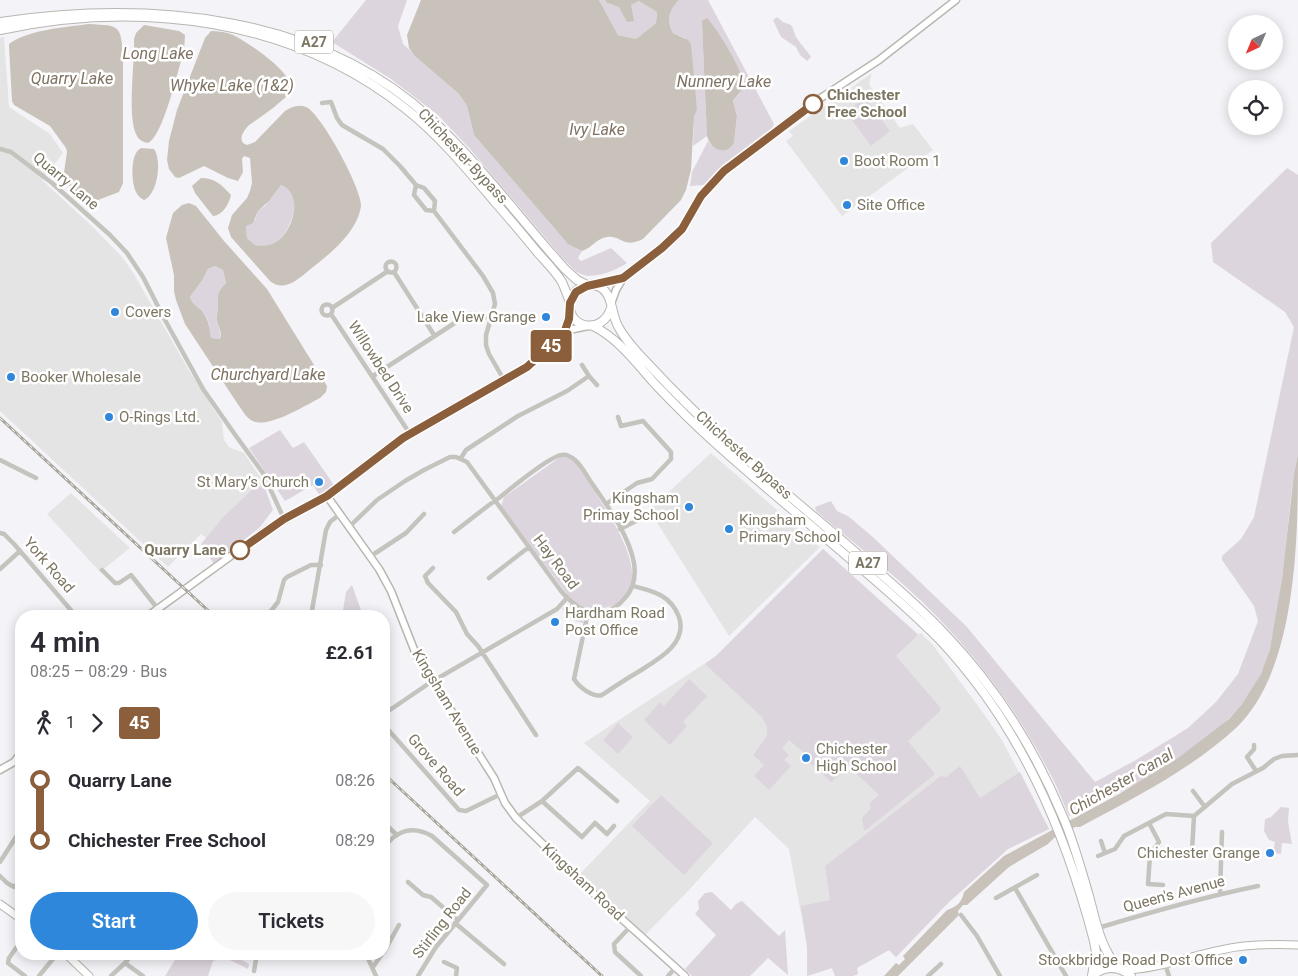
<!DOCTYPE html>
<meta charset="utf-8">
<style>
:root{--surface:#fff;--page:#f7f7f7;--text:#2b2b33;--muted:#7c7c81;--accent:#2f87db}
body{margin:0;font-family:Roboto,sans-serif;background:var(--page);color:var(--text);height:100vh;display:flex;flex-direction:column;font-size:19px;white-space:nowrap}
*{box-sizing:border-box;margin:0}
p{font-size:16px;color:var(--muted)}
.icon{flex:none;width:28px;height:28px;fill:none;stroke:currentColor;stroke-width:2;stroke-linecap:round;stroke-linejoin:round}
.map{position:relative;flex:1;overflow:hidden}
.drawer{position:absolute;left:15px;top:610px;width:375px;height:350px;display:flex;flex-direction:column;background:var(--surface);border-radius:20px;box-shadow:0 2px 12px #0003}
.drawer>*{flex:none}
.badge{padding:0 10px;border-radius:4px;font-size:18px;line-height:32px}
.needle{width:32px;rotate:224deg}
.tools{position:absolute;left:1228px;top:15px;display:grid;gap:10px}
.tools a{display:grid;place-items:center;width:55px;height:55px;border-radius:50%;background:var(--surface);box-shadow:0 2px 12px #0003;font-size:25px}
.map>.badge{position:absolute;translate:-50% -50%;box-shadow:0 0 0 2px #fff}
.legs{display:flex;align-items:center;gap:8px;height:55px;padding:0 15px;font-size:16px}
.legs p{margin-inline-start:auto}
.summary{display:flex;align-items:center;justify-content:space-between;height:85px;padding:0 15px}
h1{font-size:28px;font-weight:600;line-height:38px}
.action{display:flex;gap:10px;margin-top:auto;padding:10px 15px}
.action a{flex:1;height:58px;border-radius:30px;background:var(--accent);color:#fff;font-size:20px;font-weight:600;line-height:58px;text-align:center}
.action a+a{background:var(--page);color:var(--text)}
ul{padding:0 15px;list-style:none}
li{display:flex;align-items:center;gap:18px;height:60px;font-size:19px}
li i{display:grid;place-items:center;width:8px;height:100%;margin:0 6px;background:currentColor}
li i::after{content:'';width:12px;height:12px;margin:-6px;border:4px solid;border-radius:50%;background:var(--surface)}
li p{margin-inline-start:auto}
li:first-child i{background:linear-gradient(#0000 50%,currentColor 0)}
li:last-child i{background:linear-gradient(currentColor 50%,#0000 0)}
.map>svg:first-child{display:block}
</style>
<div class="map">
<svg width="1298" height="976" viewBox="0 0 1298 976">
<rect width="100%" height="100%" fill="#f4f3f7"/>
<!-- built -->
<path fill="#e5e4e4" d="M 4,37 L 9,107 L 50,134 L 63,153 L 42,180 L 95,229 L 123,258 L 134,274 L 188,369 L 222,422 L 224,440 L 229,447 L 244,453 L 262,480 L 223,517 L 206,538 L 201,534 L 168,567 L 0,411 L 0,38 Z
M 872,73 L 869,84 L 900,128 L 913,124 L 933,150 L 842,216 L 786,141 L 793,136 L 789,131 Z
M 711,453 L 820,547 L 729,636 L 649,510 Z
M 71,493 L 130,548 L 100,572 L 47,514 Z
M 823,549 L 918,634 L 921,633 L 933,645 L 989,721 L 1003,742 L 1049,829 L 1008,849 L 948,903 L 896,957 L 889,950 L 857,968 L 858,974 L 853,976 L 835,976 L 832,968 L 807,976 L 807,946 L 789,849 L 755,817 L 689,890 L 643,937 L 578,876 L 650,801 L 584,743 L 716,656 Z"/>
<!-- green -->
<path fill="#ddd5dd" d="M 366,0 L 407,0 L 398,26 L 403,44 L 459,94 L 467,106 L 474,135 L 562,237 L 569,244 L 582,251 L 578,258 L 581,261 L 611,248 L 627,263 C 617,270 593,280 581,274 C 575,272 570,265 565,261 L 470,149 L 438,115 L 391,79 L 332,42 Z
M 599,0 L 605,0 L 607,3 C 620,8 626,7 639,1 L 657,12 L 656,23 L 636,39 L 618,35 Z
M 679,0 L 708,0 L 774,124 L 771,130 L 727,163 L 703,185 L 690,186 L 692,172 L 708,141 L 711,145 L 734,143 L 737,116 L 733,101 L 740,93 L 741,75 L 718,33 L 702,24 L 707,136 L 693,146 L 694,117 L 697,110 L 685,38 L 673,33 C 666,20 669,9 679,0 Z
M 777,17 L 783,22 L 791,25 C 794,29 794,33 796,37 C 800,44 807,50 811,57 L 807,61 L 800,55 L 796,47 L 781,37 L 773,20 Z
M 865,97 L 890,131 L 871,146 L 846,112 Z
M 1287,168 L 1298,175 L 1298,454 C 1289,495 1288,537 1282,578 C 1278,610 1274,645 1261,674 C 1229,742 1134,787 1069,816 C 1062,800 1056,783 1047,768 C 1022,720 990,675 954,635 C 914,589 863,551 816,511 L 815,507 L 831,501 L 837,511 L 848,516 L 874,538 L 967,627 L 1095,782 L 1136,760 L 1188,728 L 1216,702 L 1238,674 L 1258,621 L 1254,606 L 1222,560 L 1222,556 L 1241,539 L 1254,517 L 1294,327 L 1285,312 L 1213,262 L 1211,243 Z
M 281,185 C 286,187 291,190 293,195 C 299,207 287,238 274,243 C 268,246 261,246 255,245 L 247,238 L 246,225 L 255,220 L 258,211 L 265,206 Z
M 215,266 L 223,270 L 226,283 C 216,293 218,296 218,308 C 218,312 216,316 217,320 C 218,328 222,331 220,339 L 211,338 C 210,332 209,324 207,318 C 203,309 192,307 190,297 L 203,279 L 208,269 Z
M 280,430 L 293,448 L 304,442 L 334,485 L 320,496 L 313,485 L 285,501 L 249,448 Z
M 560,457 C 563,457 568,457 571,459 C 580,464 596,493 602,503 C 618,529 658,592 608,607 C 593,612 580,607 569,597 L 501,506 L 504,497 Z
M 262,480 L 273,510 L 260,527 L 214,564 L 201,544 L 223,517 Z
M 823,549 L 918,635 L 896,656 L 940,707 L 940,711 L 908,741 L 935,774 L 866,830 L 864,830 L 862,818 L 871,808 L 869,804 L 879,795 L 849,767 L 831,782 L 808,761 L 810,758 L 789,740 L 782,748 L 789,755 L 784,760 L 791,766 L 769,790 L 754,776 L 764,765 L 753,755 L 767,736 L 767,727 L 762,717 L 705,664 L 716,656 Z
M 352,585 L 363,616 L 342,616 L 346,592 Z
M 571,604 L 583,612 L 585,615 L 583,623 L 571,620 L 562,609 L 565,606 Z
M 689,679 L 707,696 L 683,722 L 687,726 L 670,745 L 644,720 L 660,702 L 664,706 Z
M 618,723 L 633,737 L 618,754 L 603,740 Z
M 960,766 L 980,798 L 1020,772 L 1049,829 L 1008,849 L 948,903 L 896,957 L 889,950 L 857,968 L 858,974 L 853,976 L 835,976 L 832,968 L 807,976 L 807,947 L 801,906 L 830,900 L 825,866 L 941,776 L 946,777 Z
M 661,795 L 713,843 L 684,875 L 632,826 Z
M 1281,807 L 1289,808 L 1288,822 L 1292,844 L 1282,843 L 1281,854 L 1273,853 L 1275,842 L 1269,840 L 1264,831 L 1265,819 L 1271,817 Z
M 712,892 L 731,910 L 736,904 L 742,901 L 779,936 L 785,930 L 788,975 L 768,958 L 750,976 L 692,976 L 685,969 L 716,935 L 695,914 L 699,909 L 698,901 L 705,893 Z
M 176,954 L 231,954 L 249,964 L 248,969 L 224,957 L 213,961 L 208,976 L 165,976 L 178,955 Z"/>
<!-- water -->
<path fill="#c9c2ba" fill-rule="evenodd" d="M 421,0 L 599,0 L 618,35 L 636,39 L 656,23 L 657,12 L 639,1 L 631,5 L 634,21 L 627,22 L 619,7 L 607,3 L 605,0 L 679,0 C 669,10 666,20 673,33 L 688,40 L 691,44 L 697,110 L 694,117 L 691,170 L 686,190 L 681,200 L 643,239 C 622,249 622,235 607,237 C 597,238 592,248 582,251 L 568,244 L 474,135 L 467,106 L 459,94 L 415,56 L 409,48 L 407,35 Z
M 707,18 C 716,27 744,72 743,84 C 743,91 737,95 733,101 L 737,116 L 734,143 C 726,157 710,149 707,136 L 702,24 L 702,21 Z
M 89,24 C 119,26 121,24 123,56 L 123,183 L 119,192 L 98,200 L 87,201 L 80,197 L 63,179 L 67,152 L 66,148 L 50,126 L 14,105 L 12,101 L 9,47 L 9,44 C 27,30 66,27 89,24 Z
M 144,25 L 179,31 L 185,35 L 184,51 C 178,69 163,137 148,143 C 142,142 138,139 136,134 C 127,114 135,62 134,39 L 136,33 Z
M 211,31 C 219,31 226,32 233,35 C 247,42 293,72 291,89 C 290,98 256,120 248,126 C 244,131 239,137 243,143 L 247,145 L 255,142 L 285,111 C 291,107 299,104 306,107 C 321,113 363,191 361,206 C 357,234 327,256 307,272 C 296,281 283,292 270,281 L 231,237 L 228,228 L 232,215 L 247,198 L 250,191 L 252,183 L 250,158 L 244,156 L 242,159 L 243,172 L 238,181 L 228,178 L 204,166 L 179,178 L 175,177 L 169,169 L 167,160 L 169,141 L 177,110 L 205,38 ZM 281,185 C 306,194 291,236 274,243 C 268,246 261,246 255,245 L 247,238 L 246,226 L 253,223 L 258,211 L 269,201 Z
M 141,148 L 154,149 C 162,160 158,194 144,200 C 140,198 138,196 136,192 C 131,182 130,153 141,148 Z
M 201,178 C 215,178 222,185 231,195 C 229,204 223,215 213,216 L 195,193 L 192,186 Z
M 189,203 L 196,206 L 224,241 L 267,289 L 327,386 L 326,392 L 320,398 C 306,405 268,429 253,421 C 247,419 243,411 239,406 L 185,324 L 176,300 L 174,291 L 174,275 L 166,238 L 173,213 L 182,205 ZM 215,266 L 223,270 L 226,283 C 216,293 218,295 218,308 C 218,312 216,316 217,320 C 218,328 223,331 220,339 L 211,338 C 210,332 209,323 206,317 C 202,308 192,306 190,297 L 203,279 L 208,269 Z
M 1298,454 C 1298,535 1298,669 1236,728 C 1190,770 1134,798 1080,827 L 1075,827 L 1054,838 L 1048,844 L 1009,867 L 967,905 L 963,905 L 958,911 L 959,915 L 898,976 L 884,976 L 896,963 L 899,965 L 905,959 L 903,956 L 947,910 C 957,907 962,902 964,892 L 1004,856 L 1119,794 L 1178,758 L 1229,719 L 1242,704 L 1261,674 L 1270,649 L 1282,579 L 1294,474 Z"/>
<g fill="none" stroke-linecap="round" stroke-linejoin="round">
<!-- secondary casing -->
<g stroke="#bab7b0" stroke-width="9">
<path id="secondary" d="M 593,285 L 623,278
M 611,304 L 616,290 L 623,278 L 662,248 L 682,229 L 701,196 L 724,171 L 807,107 L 879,60 L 956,0
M 564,333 L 570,311
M 327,496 L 379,569 L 391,591 L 417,657 L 494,778 L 505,803 L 516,818 L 591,891 L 685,976
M 148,616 L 268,529 L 327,496 L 403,438 L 527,367 L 564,333 L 569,330 L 588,326
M 0,770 L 14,762 L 21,753"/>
</g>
<!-- primary casing -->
<g stroke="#b8b5af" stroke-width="9">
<path id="primary" d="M 0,904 L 21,919
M 66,954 L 89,976
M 1123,970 C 1156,970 1189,956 1221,950 C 1246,944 1273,944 1298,945"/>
</g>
<!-- highway casing -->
<g stroke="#b8b6b1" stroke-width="10">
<path id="highway" d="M 0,22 C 149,0 317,14 431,119 C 480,164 520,219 565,269 L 577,280 L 587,285
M 0,30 C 140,0 292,18 406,109 C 439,135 467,169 494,201 C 509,218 524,236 538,253 C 546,262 556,272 562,282 C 565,289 568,296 570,303
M 611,308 C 603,335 567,329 570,303 C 572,289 588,281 600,287 C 613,294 611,314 618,326 C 626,342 640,355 652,368 C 711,432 779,487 845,543 C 878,572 913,600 943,632 C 994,685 1035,749 1063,817 C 1074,842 1081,869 1089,896 C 1096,922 1100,947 1118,968
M 593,326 C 618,338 637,364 655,384 C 674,404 693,423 713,441 C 757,481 804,519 849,558 C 880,584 911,611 940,640 C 1020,725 1065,830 1094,941 L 1096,952 L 1092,976
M 1092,976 C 1105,965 1118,965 1131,976"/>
</g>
<!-- street -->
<path stroke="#c5c3bd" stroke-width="4.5" d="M 322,103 L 331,102 L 337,118 L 342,125 L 383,149 L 400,166 L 416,185 L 414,195 L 426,210 L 434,211 L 483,276 L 493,293 L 495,304 L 486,335 L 486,345 L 489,354 L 504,380
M 0,149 L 11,152 L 52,183 L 110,235 L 127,253 L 143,277 L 165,320 L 203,389 L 236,436 L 263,473 L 284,519
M 416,185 L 424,188 L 435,201 L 434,211
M385.5 267a5.5 5.5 0 1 1 11 0a5.5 5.5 0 1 1-11 0Z
M 394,272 L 434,335
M321.5 310a5.5 5.5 0 1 1 11 0a5.5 5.5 0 1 1-11 0Z
M 332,308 L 388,271
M 331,314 L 410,434
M 469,314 L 478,314 L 490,318
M 582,365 L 589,376
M 373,376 L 464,317
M 461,458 L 466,450 L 518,416 L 567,391 L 589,376 L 597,385
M 0,460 L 36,478
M 606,504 L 637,483 L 652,479 L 671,459 L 671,452 L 643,421 L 621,426 L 618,417
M 349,527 L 377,500 L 405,481 L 424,470 L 450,457 L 456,457 L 467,462 L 561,591 C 571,603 583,613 599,612 C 609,612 619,606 625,598 C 634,588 636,576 634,563 C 629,535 607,505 591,482 C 586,475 582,466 575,460 C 572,457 566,454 562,455 C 551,455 510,489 499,498 L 489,505 L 454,532
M 620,529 L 648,515
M 0,533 L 4,534 L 14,544 L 76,616
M 371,556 L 406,533 L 424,514
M 433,568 L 425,576 L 428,583 L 456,612 L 467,634 L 478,646 L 536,735
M 0,569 L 20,551
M 102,570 L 115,583 L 119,583 L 131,575 L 158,609
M 489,578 L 529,547
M 588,612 L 574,679 C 579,687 593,698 602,695 C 614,687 626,679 638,672 C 657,660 688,644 679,617 C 671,595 653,591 633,586
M 267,616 L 278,602 L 284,580 L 287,577 L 311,565 L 321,565
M 311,616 L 326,530 L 330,522 L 340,514
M 384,714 L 428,684 L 557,609 L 567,598
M 384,725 L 459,810 L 466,811 L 501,794
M 1254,745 L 1254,749 L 1247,757 L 1256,771
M 1193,791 L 1205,807
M 542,801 L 582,837 L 595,823 L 607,834 L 614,826
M 516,818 L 542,801 L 578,768 L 617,801
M 384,823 L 397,835
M 1149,823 L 1159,842 L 1150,855 L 1148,884 L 1163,885
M 1101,841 L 1105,853
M 384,848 C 396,830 413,825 432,836 L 487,885 L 436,947 L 418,976
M 1192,851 L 1194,816
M 1098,856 L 1115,849 L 1124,836 L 1166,814 L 1194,816 L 1232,784 L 1263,768 L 1274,759 L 1282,756 L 1298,755
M 0,862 L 21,829
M 0,876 L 7,883 L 14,887 L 21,880
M 408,882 L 423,895 L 431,897 L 458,920
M 1015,888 L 1066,976
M 1220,894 L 1222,832
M 996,898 L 1037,875
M 961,915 L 977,936 L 1000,976
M 455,923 L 504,964
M 630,927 L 614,944 L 615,952 L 641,976
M 1098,928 C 1151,912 1204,897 1258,886
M 16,948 L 9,958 L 8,963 L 25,976
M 384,952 L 399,925
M 366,954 L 376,976
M 444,962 L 457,968 L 456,976
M 125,963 L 143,976
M 1165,964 L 1169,976
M 373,967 L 382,954
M 254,971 L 257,954
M 39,976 L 57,954
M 111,976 L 125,963 L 132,954
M 668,976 L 676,967
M 928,976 L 941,964"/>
<!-- secondary -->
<use href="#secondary" stroke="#fff" stroke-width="6"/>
<!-- primary -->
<use href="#primary" stroke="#fff" stroke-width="7"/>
<!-- highway -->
<use href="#highway" stroke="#fff" stroke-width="8"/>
<!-- rail casing -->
<g stroke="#aaa69d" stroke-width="3">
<path id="rail" d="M 0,418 L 214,616
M 384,774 L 602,976"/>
</g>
<!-- rail -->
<use href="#rail" stroke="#fff" stroke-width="1" stroke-dasharray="4" stroke-linecap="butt"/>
</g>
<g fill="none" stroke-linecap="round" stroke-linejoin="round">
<!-- line-1 casing -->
<g stroke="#fff" stroke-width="11">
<path id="line-1" d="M 240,550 L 284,519 L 327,496 L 403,438 L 527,367 L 564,333 L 569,319 L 570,303 L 576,292 L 587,286 L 623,278 L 662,248 L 682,229 L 701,196 L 724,171 L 813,104"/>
</g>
<!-- line-1 -->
<use href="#line-1" stroke="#8b5e3c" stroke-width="8"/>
</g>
<!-- markers -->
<g fill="#fff" stroke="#8b5e3c" stroke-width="2.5">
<circle cx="813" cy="104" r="9"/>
<circle cx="240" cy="550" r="9"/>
</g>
<g fill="#2f87db" stroke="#fff" stroke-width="2">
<circle cx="844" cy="161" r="5"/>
<circle cx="847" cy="205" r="5"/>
<circle cx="115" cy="312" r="5"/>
<circle cx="546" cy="317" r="5"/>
<circle cx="11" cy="377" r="5"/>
<circle cx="109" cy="417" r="5"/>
<circle cx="319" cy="482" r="5"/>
<circle cx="689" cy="507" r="5"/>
<circle cx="729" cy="529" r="5"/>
<circle cx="555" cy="622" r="5"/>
<circle cx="806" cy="758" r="5"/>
<circle cx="1270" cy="853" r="5"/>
<circle cx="1243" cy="960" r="5"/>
</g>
<g text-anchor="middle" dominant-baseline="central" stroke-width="5" stroke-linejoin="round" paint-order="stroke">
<!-- shield labels -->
<g fill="#fff" stroke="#a49f92" stroke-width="1">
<rect x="295" y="30.5" width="38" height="23" rx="4"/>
<rect x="849" y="551.5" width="38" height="23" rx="4"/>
</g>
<g font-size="14" font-weight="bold" fill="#7d7663">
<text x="314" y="42">A27</text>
<text x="868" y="563">A27</text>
</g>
<!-- stop labels -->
<g font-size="15" font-weight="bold" fill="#7d7663" stroke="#fff" text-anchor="start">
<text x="827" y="95">Chichester<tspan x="827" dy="17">Free School</tspan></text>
<text x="226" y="550" text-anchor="end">Quarry Lane</text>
</g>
<!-- street labels -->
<g font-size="15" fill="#7d7663" stroke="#fff">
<text transform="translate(463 156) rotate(47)">Chichester Bypass</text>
<text transform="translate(66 181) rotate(40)">Quarry Lane</text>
<text transform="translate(381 367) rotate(57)">Willowbed Drive</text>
<text transform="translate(744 455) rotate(42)">Chichester Bypass</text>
<text transform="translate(556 562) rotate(53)">Hay Road</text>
<text transform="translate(49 565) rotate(49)">York Road</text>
<text transform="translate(447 702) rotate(59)">Kingsham Avenue</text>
<text transform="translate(436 765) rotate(49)">Grove Road</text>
<text transform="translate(583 882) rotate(43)">Kingsham Road</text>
<text transform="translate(1174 894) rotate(-15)">Queen's Avenue</text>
<text transform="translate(442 923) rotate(-52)">Stirling Road</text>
</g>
<!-- poi labels -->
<g font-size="15" fill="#7d7663" stroke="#fff" text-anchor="start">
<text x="854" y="161">Boot Room 1</text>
<text x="857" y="205">Site Office</text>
<text x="125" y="312">Covers</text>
<text x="536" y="317" text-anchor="end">Lake View Grange</text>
<text x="21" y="377">Booker Wholesale</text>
<text x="119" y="417">O-Rings Ltd.</text>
<text x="309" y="482" text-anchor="end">St Mary’s Church</text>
<text x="679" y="498" text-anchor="end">Kingsham<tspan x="679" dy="17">Primay School</tspan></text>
<text x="739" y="520">Kingsham<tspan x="739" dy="17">Primary School</tspan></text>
<text x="565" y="613">Hardham Road<tspan x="565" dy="17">Post Office</tspan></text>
<text x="816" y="749">Chichester<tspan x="816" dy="17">High School</tspan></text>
<text x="1260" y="853" text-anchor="end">Chichester Grange</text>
<text x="1233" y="960" text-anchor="end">Stockbridge Road Post Office</text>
</g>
<!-- water labels -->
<g font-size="16" font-style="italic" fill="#7f7263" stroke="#fff">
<text x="158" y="53">Long Lake</text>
<text x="72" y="78">Quarry Lake</text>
<text x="724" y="81">Nunnery Lake</text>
<text x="232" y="85">Whyke Lake (1&amp;2)</text>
<text x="597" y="129">Ivy Lake</text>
<text x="268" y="374">Churchyard Lake</text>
<text transform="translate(1121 782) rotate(-30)">Chichester Canal</text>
</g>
</g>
</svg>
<div class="tools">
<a><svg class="needle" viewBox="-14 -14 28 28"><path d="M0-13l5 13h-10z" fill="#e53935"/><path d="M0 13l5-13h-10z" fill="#7c7c81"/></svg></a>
<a><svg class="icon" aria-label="locate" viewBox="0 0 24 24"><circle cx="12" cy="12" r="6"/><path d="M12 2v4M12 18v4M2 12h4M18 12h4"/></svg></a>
</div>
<b class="badge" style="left:551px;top:346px;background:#8b5e3c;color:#fff">45</b>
<section class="drawer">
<div class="summary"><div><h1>4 min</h1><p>08:25 – 08:29 · Bus</p></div><b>£2.61</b></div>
<div class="legs"><svg class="icon" aria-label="walk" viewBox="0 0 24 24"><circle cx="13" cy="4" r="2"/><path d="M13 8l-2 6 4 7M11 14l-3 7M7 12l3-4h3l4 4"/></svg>1<svg class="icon" aria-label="forward" viewBox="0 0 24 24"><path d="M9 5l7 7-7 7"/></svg><b class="badge" style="background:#8b5e3c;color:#fff">45</b></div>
<ul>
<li><i style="color:#8b5e3c"></i><b>Quarry Lane</b><p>08:26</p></li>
<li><i style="color:#8b5e3c"></i><b>Chichester Free School</b><p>08:29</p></li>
</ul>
<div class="action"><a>Start</a><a>Tickets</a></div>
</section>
</div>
